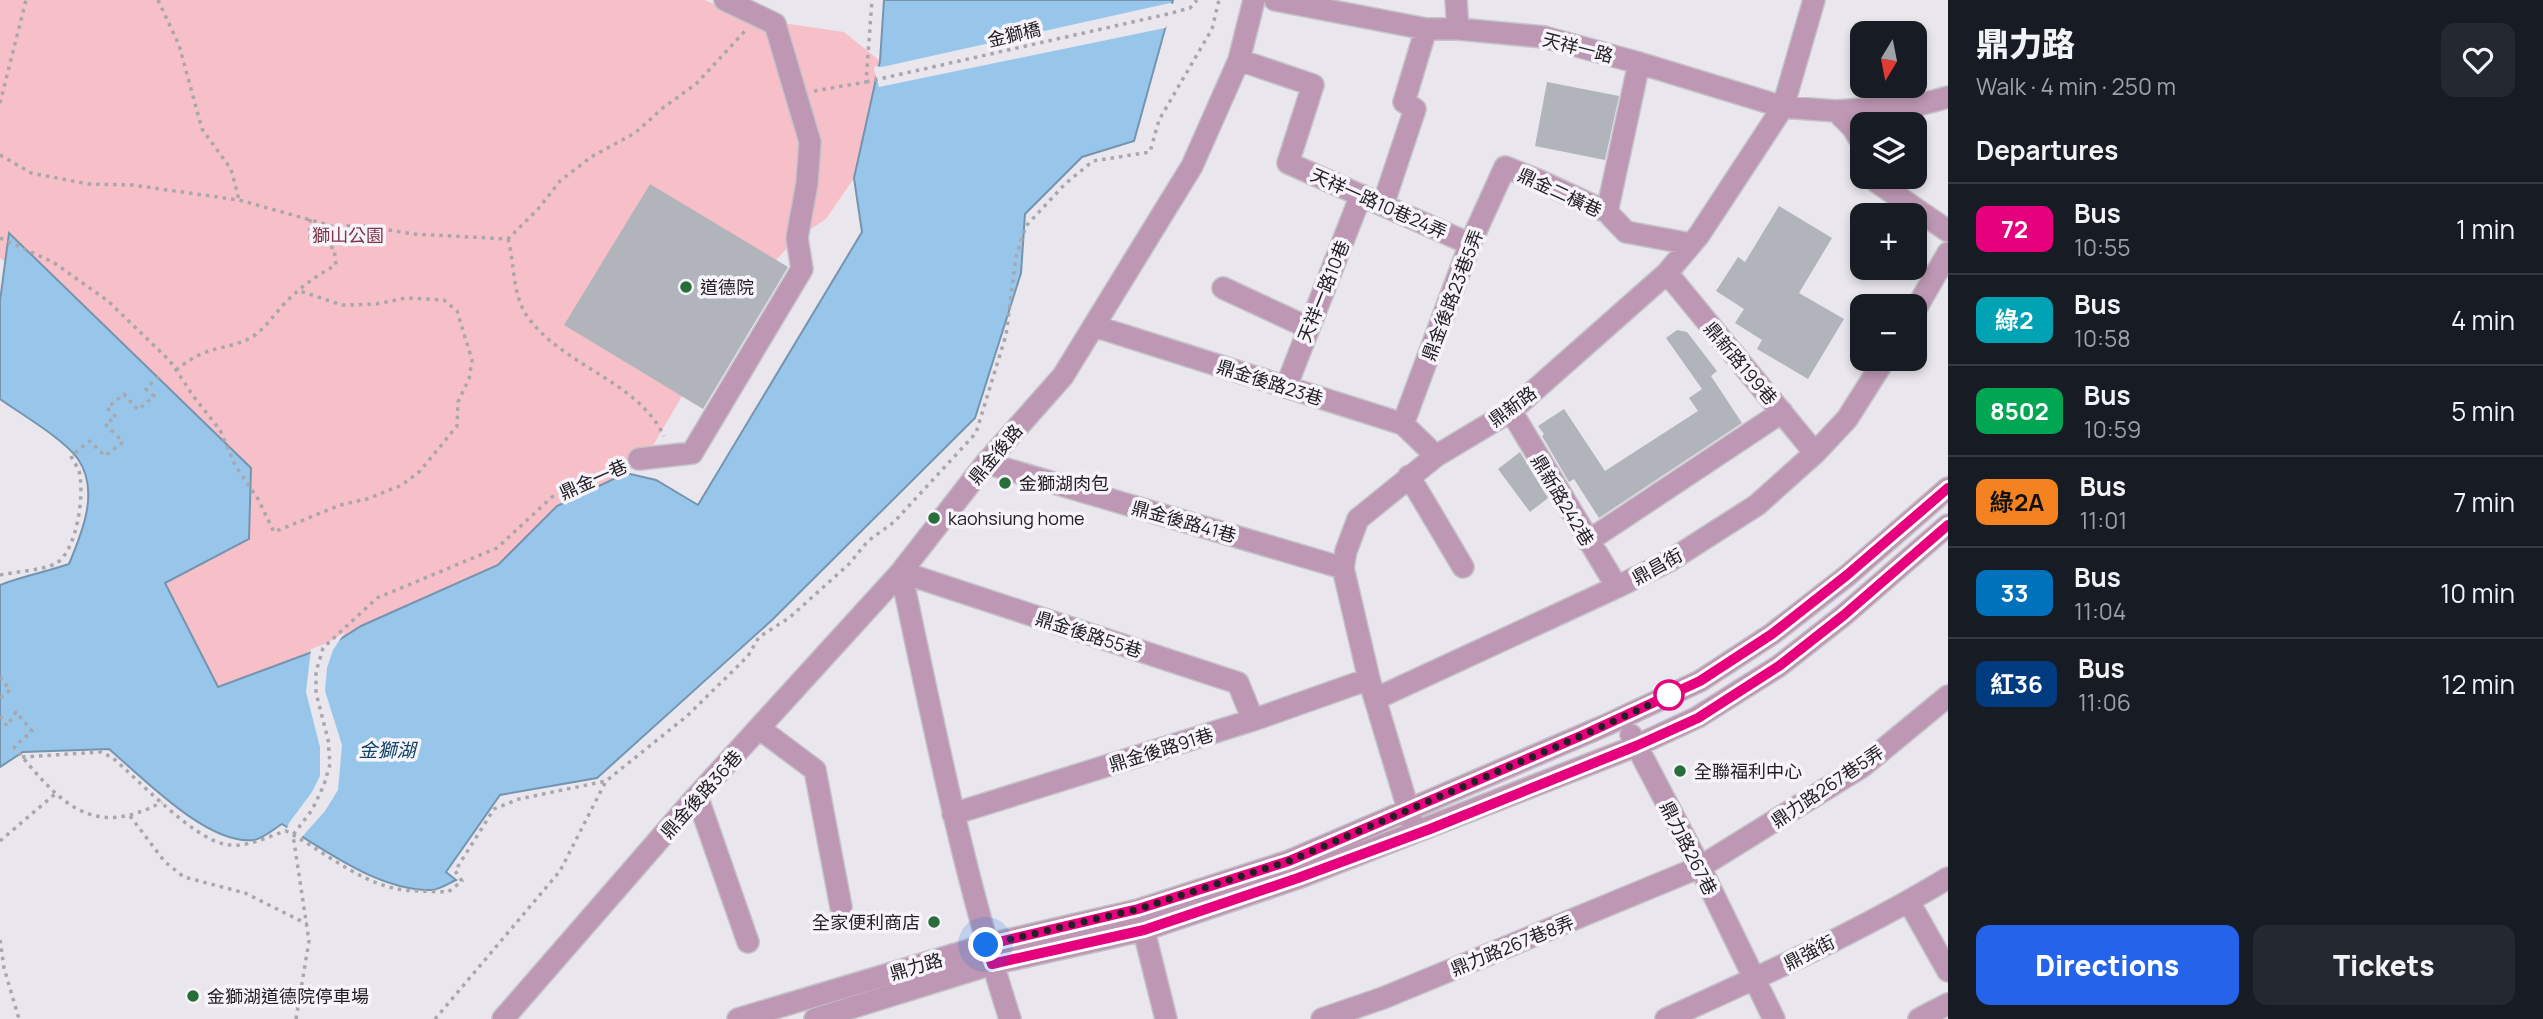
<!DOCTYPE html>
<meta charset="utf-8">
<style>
:root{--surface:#171b24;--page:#242831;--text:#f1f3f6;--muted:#9ea1a6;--line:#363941;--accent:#2563eb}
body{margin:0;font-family:Manrope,"Noto Sans TC",sans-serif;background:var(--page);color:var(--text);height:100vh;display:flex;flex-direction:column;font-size:26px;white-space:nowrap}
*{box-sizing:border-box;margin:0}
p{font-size:23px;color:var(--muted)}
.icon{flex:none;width:38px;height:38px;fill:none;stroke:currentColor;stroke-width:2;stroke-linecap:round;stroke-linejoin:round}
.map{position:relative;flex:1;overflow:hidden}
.side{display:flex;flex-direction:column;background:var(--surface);width:595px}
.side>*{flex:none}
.badge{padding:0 14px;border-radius:10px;font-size:24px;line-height:46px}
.needle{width:46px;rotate:190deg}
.fabs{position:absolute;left:1850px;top:21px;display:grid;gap:14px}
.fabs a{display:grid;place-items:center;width:77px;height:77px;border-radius:14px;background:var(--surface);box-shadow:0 4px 10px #0003;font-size:35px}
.you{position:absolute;width:35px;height:35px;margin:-18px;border:5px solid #fff;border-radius:50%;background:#1a73e8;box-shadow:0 0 0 10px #1a73e833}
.map>.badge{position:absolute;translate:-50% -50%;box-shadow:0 0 0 4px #fff}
h2{padding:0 28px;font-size:26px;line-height:63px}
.round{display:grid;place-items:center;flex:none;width:74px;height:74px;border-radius:14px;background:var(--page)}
.overview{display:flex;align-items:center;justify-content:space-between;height:119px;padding:0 28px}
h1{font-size:33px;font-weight:800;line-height:52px}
.action{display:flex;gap:14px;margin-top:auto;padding:14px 28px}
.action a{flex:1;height:80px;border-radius:14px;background:var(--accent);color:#fff;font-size:28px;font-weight:800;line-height:80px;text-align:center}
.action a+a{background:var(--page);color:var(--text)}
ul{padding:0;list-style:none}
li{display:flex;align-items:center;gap:21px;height:91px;padding:0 28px;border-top:2px solid var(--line)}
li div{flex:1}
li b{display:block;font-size:26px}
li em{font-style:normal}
li .badge{min-width:77px;font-weight:700;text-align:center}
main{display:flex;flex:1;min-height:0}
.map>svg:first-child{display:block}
</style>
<main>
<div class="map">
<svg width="1948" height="1019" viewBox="0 0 1948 1019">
<rect width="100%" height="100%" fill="#e9e6ee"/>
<!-- green -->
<path fill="#f7bfc8" d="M 0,0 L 705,0 L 742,17 L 844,32 L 880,61 L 854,178 L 826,219 L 797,238 L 776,260 L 682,396 L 654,444 L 626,473 L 557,506 L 498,565 L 361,626 L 331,645 L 217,687 L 165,583 L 249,539 L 10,234 L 6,262 L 0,258 Z"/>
<!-- water -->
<path fill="#98c6eb" stroke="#7594af" stroke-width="2" d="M 884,0 L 1173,0 L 1134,141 L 1082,157 L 1025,214 L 1021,273 L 975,418 L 772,620 L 597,778 L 500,795 L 446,872 L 456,880 C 449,883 439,890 431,890 C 380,891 324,850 282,824 C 274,829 262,839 254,840 C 208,846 142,777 109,749 L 23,752 L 0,767 L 0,585 C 22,576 46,572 69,564 C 82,533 100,491 78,459 C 64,439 21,414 0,399 L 0,301 L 9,233 L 251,468 L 249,539 L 165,583 L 218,687 L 331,645 L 361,626 L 498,565 L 557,506 L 626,473 L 656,480 L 698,505 L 862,232 L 854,178 L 880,61 Z"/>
<!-- pier -->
<path fill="#e9e6ee" d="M 1170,3 L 1175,5 L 1169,24 L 1165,28 L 879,87 L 874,69 L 875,66 L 882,67 Z
M 345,632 L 333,650 L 327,668 L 325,691 L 342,745 L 338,790 L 325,811 L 300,839 L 286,831 L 289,823 L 312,792 L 320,776 L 320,747 L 306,692 L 311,649 L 329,642 Z"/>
<!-- building -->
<path fill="#b2b4bc" d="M 1547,82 L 1619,96 L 1605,160 L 1535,146 Z
M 650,184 L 788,267 L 703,409 L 564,325 Z
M 1779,206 L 1832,238 L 1799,293 L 1844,319 L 1808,379 L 1757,349 L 1762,340 L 1735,323 L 1744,309 L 1716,291 L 1738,257 L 1745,262 Z
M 1677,330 L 1687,332 L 1717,371 L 1711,376 L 1742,423 L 1599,518 L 1574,479 L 1569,482 L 1542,436 L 1544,434 L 1538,426 L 1564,409 L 1605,471 L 1698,411 L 1689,398 L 1702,389 L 1666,338 Z
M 1520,452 L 1548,498 L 1530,512 L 1498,469 Z"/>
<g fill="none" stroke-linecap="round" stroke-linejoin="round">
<!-- minor casing -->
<g stroke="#c5c2c9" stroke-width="24">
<path id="minor" d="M 1275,0 L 1426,29 L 1458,29 L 1544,37 L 1639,63 L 1783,107 L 1836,111 L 1853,128 L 1862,143
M 1456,0 L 1458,29
M 1239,60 L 1313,85 L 1288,163 L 1470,244
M 1836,111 L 1919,105 L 1948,97
M 1874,177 L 1877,182 L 1948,231
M 1383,205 L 1415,109 L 1404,102 L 1426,29
M 1607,212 L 1639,63
M 1667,273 L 1815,453
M 1223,288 L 1309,328
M 1914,312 L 1948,253
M 1094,326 L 1403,424 L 1436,456
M 1286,387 L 1361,195
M 1511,411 L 1617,587
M 1403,424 L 1470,244 L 1505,167 L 1540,181 L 1607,212 L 1626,232 L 1691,244
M 639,459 L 692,453 L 802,269 L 797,238 L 807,183 L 810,142 L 775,24 L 725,0
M 986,463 L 1343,568
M 1409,476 L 1463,567
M 1588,541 L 1782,412
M 901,572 C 933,722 963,873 1010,1019
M 901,572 L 1238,683 L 1253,720
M 1375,699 L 1617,587 L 1671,560 L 1757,505 L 1815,453 L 1847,419 L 1885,359
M 760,729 L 815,770 L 841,907
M 1631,735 L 1700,867 L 1774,1019
M 697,796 L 748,942
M 953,814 L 1253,720 L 1369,679
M 1412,822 L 1369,679 L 1343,568 L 1346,551 L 1358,519 L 1436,456 L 1511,411 L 1667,273 L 1699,235 L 1783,107 L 1814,0
M 1909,902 L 1948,971
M 1141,919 L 1166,1019
M 503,1019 L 697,796 L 901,572 L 986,463 L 1063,376 L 1192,166 L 1239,60 L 1254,0
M 738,1019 L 986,945 L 1138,910 L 1289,861 L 1606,725 L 1700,681 L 1772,634 L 1848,575 L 1948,488
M 815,1019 L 992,964 L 1144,930 L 1298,878 L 1636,746 L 1698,717 L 1779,666 L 1844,615 L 1948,525
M 1322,1019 L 1383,998 L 1700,867 L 1863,766 L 1948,696
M 1666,1019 C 1761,976 1859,932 1948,878
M 1919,1019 L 1948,1004"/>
</g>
<!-- path -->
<path stroke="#a9a6ac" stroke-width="3.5" stroke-dasharray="3.5 5" stroke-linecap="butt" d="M 158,0 L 179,45 L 202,129 L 231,169 L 239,200
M 866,82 L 1168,14 L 1190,8 L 1197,0
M 814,91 L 866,82 L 872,0
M 0,103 L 26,0
M 0,155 L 31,173 L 88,184 L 132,185 L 239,200 L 332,226 L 365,226 L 413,234 L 508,239 L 538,209 L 560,181 L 591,157 L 635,133 L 664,107 L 696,84 L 745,31
M 0,238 L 53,262 L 108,301 L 170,361 L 194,397 L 220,430 L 235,465 L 258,499 L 274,532 L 340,505 L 367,499 L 402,485 L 420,471 L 457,426 L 458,402 L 469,379 L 472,360 L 457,311 L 444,300 L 406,298 L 376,304 L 342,305 L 297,290
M 508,239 C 515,265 512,294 527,316 C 563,367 636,379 664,436
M 176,370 C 186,362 197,355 209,351 C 224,346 241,345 255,335 C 267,326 274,315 284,304 C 300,287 316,276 336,265 L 334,248 L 310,240 L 310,219
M 0,575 C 15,572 42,570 55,564 C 77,553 85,493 79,471 C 77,466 73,461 71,456 L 90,441 L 105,456 L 123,442 L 105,424 L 116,417 L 107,408 L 124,394 L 138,410 L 154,396 L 146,389 L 160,375
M 0,677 L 10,690 L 0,698
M 0,716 L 7,726 L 16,712 L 32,731 L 14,747 C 58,800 90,841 162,802
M 22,757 L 101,752 L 113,758 C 138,780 193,838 224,844 C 246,849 266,837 286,831 C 322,850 353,878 393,888 C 410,892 430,891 448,892 L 462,881 L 455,871 L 494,809 L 519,799 L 606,781 L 687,716 L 748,656 L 759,637 L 789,618 L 849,564 L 868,541 L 894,522 L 976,433 L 1006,335 L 1016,257 L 1026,226 L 1065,184 L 1093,161 L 1150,152 L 1159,120 L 1212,29 L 1219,0
M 130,816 L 165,862 L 184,877 L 245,893 L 307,924
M 0,841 L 55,794
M 0,940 L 4,968 L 19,1019
M 296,1019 L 309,941 L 293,835 L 312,810 L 324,785 L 330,764 L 328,739 L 316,693 L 316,672 L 323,648 L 377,598 L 497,548 L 552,497 L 621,466
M 435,1019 L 560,871 L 606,781"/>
<!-- minor -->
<use href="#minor" stroke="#bd97b3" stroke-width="21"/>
</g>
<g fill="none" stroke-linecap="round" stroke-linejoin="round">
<!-- line casing -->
<g stroke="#fff" stroke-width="16">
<path id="line" d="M 1948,488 L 1847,575 L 1772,634 L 1700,681 L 1583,735 L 1289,861 L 1138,909 L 986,945 L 992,964 L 1144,930 L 1298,878 L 1430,829 L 1636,746 L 1698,718 L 1779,666 L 1844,615 L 1948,525"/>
</g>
<!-- line -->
<use href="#line" stroke="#e6007e" stroke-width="10"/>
<!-- walk -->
<path stroke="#222023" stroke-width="7" stroke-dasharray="0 12.6" d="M 986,945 L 1138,909 L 1289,861 L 1583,735 L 1679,691 L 1669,695"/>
</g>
<!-- markers -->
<g fill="#296e3a" stroke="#f6f3fb" stroke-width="2.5">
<circle cx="686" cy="287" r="7"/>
<circle cx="1005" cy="483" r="7"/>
<circle cx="934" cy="518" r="7"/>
<circle cx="1680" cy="771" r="7"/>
<circle cx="934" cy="922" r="7"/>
<circle cx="193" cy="996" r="7"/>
</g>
<circle fill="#fff" stroke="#e6007e" stroke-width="3.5" cx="1669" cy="695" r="14"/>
<g text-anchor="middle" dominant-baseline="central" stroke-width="7" stroke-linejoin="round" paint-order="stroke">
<!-- street labels -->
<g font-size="18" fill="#222023" stroke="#f6f3fb">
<text transform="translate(1014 34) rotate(-13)">金獅橋</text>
<text transform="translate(1578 47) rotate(14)">天祥一路</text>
<text transform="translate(1560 192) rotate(25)">鼎金二橫巷</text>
<text transform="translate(1379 203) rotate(24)">天祥一路10巷24弄</text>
<text transform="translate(1323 291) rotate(-68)">天祥一路10巷</text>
<text transform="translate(1452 295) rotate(-69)">鼎金後路23巷5弄</text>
<text transform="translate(1741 363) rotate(50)">鼎新路199巷</text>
<text transform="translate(1270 382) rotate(18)">鼎金後路23巷</text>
<text transform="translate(1512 406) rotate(-37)">鼎新路</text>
<text transform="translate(995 454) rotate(-50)">鼎金後路</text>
<text transform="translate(593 479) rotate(-24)">鼎金一巷</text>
<text transform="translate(1563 500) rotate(59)">鼎新路242巷</text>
<text transform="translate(1184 521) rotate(16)">鼎金後路41巷</text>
<text transform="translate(1657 566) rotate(-29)">鼎昌街</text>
<text transform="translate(1089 634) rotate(18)">鼎金後路55巷</text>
<text transform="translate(1161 749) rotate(-17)">鼎金後路91巷</text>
<text transform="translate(1827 786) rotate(-34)">鼎力路267巷5弄</text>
<text transform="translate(701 794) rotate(-48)">鼎金後路36巷</text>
<text transform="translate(1689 848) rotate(63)">鼎力路267巷</text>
<text transform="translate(1512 945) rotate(-22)">鼎力路267巷8弄</text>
<text transform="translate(1809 952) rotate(-27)">鼎強街</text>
<text transform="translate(916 966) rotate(-16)">鼎力路</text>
</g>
<!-- park labels -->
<g font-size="18" fill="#7e3647" stroke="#f6f3fb">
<text x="348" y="235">獅山公園</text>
</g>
<!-- poi labels -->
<g font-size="18" fill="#222023" stroke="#f6f3fb" text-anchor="start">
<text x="700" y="287">道德院</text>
<text x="1019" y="483">金獅湖肉包</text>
<text x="948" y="518">kaohsiung home</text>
<text x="1694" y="771">全聯福利中心</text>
<text x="920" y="922" text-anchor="end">全家便利商店</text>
<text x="207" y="996">金獅湖道德院停車場</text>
</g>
<!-- water labels -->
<g font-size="19" font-style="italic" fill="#0e4467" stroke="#f6f3fb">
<text x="387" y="750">金獅湖</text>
</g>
</g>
</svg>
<div class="fabs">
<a><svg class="needle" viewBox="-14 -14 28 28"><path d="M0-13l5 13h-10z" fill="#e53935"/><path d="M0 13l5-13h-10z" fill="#9ea1a6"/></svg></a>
<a><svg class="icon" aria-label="layers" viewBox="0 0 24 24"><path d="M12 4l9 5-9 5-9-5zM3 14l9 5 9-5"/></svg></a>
<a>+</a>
<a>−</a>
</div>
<div class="you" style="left:986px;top:945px"></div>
</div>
<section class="side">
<div class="overview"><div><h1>鼎力路</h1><p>Walk · 4 min · 250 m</p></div><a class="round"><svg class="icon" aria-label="heart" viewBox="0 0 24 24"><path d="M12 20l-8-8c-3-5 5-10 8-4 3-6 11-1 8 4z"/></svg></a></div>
<h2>Departures</h2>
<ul>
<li><span class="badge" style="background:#e6007e;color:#fff">72</span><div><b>Bus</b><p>10:55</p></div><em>1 min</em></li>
<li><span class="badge" style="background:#00a3b4;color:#fff">綠2</span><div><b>Bus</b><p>10:58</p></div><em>4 min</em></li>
<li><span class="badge" style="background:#00a651;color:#fff">8502</span><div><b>Bus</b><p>10:59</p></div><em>5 min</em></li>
<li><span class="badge" style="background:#f58220;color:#111">綠2A</span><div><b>Bus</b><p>11:01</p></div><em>7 min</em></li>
<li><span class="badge" style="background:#0072bc;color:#fff">33</span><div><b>Bus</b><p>11:04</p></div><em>10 min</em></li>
<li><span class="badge" style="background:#003b80;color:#fff">紅36</span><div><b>Bus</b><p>11:06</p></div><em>12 min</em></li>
</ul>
<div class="action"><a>Directions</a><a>Tickets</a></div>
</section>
</main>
